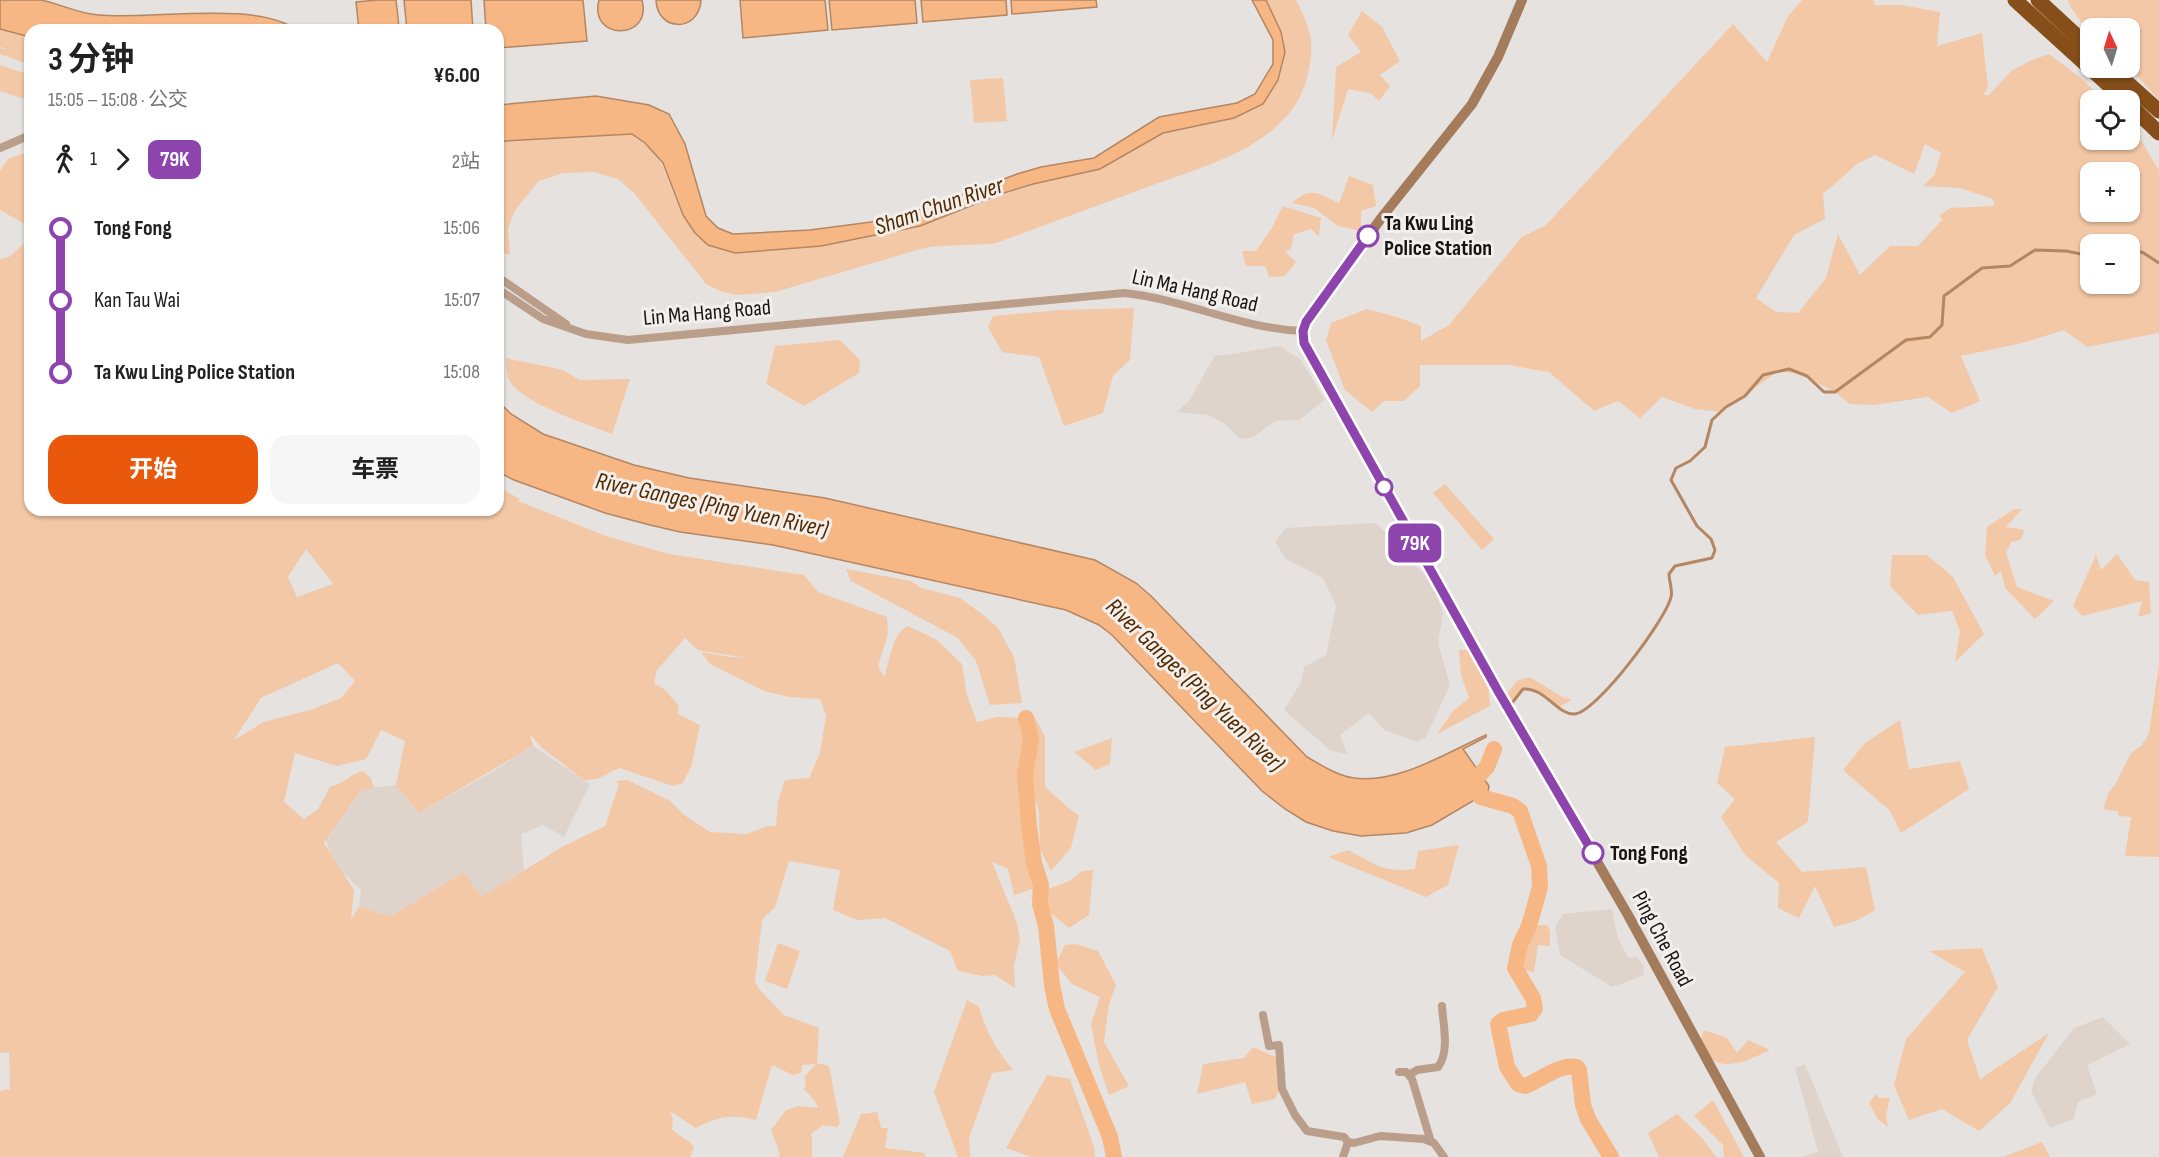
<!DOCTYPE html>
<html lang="zh">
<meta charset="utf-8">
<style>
:root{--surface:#fff;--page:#f6f6f6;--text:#222;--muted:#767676;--accent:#ea580c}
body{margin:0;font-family:"Sofia Sans Condensed","Noto Sans SC",sans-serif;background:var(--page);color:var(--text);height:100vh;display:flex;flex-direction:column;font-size:22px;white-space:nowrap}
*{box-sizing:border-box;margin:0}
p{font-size:20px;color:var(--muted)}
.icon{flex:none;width:33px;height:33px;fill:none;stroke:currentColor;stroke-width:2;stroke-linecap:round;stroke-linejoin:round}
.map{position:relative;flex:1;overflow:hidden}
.side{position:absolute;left:24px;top:24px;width:480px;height:492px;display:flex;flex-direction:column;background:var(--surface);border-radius:18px;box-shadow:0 2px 4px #0004}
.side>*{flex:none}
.badge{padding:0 12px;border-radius:9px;font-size:21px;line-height:39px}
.needle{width:39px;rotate:356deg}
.buttons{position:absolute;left:2080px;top:18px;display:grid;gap:12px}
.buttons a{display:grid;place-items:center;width:60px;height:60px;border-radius:12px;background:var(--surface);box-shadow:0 2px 4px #0004;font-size:30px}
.map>.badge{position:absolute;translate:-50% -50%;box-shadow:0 0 0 3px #fff}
.legs{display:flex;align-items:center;gap:9px;height:66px;padding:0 24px;font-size:20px}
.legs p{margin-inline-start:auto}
.headline{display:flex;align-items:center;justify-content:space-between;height:102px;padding:0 24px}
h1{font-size:33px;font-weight:700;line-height:45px}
.button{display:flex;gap:12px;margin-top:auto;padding:12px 24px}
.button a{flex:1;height:69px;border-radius:18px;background:var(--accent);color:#fff;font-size:24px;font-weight:700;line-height:69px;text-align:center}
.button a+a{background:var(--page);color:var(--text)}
ul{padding:0 24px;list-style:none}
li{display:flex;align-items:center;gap:21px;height:72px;font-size:22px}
li i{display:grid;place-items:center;width:9px;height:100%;margin:0 8px;background:currentColor}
li i::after{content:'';width:15px;height:15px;margin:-8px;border:4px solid;border-radius:50%;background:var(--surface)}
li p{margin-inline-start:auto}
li:first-child i{background:linear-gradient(#0000 50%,currentColor 0)}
li:last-child i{background:linear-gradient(currentColor 50%,#0000 0)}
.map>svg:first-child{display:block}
</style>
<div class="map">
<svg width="2159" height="1157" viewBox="0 0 2159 1157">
<rect width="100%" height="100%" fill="#e6e2df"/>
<!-- built -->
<path fill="#dfd4cc" d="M 1280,346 L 1301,360 L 1325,400 L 1299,420 L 1275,421 L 1254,437 L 1245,439 L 1239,438 L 1224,423 L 1207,415 L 1177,412 L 1189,401 L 1215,355 L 1226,355 Z
M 1375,523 L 1393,538 L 1416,566 L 1430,578 L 1443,613 L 1438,643 L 1450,685 L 1426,737 L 1417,742 L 1384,730 L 1369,713 L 1340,735 L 1347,754 L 1331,751 L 1284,710 L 1301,682 L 1304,667 L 1326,655 L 1336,606 L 1323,578 L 1286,559 L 1275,542 L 1286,528 Z
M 533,746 L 590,784 L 564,837 L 543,825 L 521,834 L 524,870 L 481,898 L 464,872 L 391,916 L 359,907 L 361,890 L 334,864 L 326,841 L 362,789 L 396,785 L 419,813 L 492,772 Z
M 1612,909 L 1618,939 L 1629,958 L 1637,957 L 1644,966 L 1643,976 L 1612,987 L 1560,955 L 1555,927 L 1563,914 Z
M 2103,1017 L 2130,1044 L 2087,1065 L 2097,1094 L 2078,1102 L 2074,1119 L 2050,1128 L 2031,1091 L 2036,1077 L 2074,1028 Z
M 1805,1064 L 1843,1157 L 1802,1157 L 1818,1152 L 1795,1068 Z"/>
<!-- green -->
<path fill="#f3c8a6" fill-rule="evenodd" d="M 1265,0 L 1296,0 C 1311,30 1315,41 1308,74 C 1292,147 1202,166 1142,189 C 1094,207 1045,225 996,243 C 972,246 948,244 924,248 L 775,292 L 738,295 L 723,292 L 706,284 L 635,194 L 618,179 L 594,172 L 563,173 L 539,181 L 515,210 L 508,229 L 510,255 L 498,251 L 498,146 L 504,141 L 632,134 C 671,160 664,181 684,216 C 690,227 699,236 708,245 L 920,226 L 1033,184 L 1100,169 L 1163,133 L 1234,118 L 1263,104 L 1285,52 Z
M 1802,0 L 1873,0 L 1875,5 L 1901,5 L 1940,12 L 1937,46 L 1982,33 L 1988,87 L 1983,95 L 1989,95 L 2011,71 L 2032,60 L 2049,54 L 2082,79 L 2103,100 L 2091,100 L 2091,140 L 2130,140 L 2130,127 C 2145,142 2148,154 2159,170 L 2159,333 L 2087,347 L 2064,330 L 2022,343 L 1961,356 L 1980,401 L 1952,413 L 1928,397 L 1874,405 L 1850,404 L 1835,392 L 1798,373 L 1777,372 L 1721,412 L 1695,409 L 1662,397 L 1640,418 L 1618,401 L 1594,411 L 1549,372 L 1509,365 L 1420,365 L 1420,386 L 1404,401 L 1384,401 L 1372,412 L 1345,390 L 1326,340 L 1331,323 L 1367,309 L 1400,318 L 1421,326 L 1421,341 L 1449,325 L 1522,237 L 1545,226 L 1733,24 L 1767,62 L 1788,16 ZM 1925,144 L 1941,153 L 1935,174 L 1923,186 L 1960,188 L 1993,199 L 1994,206 L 1950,208 L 1939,216 L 1943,219 L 1918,246 L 1890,246 L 1860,275 L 1838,234 L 1826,278 L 1798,313 L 1776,312 L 1756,298 L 1794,235 L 1825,219 L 1823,194 L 1857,164 L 1875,155 L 1914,174 ZM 2091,172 L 2130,172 L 2130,212 L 2091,212 ZM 2130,244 L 2130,284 L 2091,284 L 2091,244 Z
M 2068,0 L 2159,0 L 2159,100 L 2130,68 L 2130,28 L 2091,28 L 2091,36 L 2070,6 Z
M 1362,11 L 1382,27 L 1400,61 L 1380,75 L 1390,86 L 1379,101 L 1371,93 L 1348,89 L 1332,140 L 1336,67 L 1361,52 L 1348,35 Z
M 0,29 L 30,36 L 30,65 L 0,54 L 0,48 L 11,50 L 0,47 Z
M 0,65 L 30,75 L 30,101 L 0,91 Z
M 1003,78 L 1007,121 L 974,123 L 970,80 Z
M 30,151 L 30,227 L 0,210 L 0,171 L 8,159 Z
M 1349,176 L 1373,185 L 1376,206 L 1361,211 L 1361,231 L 1338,226 L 1314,208 L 1292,203 C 1311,186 1318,193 1339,203 Z
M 1283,206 L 1321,218 L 1319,236 L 1311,229 L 1294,234 L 1291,249 L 1285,252 L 1296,262 L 1285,276 L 1269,277 L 1265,266 L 1246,266 L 1242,251 L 1256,251 L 1271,229 Z
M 30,238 L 30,510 L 498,510 L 498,487 L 520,499 L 518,501 L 606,536 L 669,554 L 804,575 L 818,592 L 887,617 L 888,634 L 878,666 L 884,677 C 890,662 891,634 908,626 L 937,640 L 962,664 L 967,696 L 977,722 L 997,717 L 1026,718 L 1031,739 L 1025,775 L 1034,858 L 1048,884 L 1014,895 L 1008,869 L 992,862 L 1017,923 L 1020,939 L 1014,965 L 1015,988 L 995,975 L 983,976 L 958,971 L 950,951 L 885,918 L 857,920 L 833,910 L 840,870 L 789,861 L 775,907 L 762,920 L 755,982 L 759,989 L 784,1015 L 819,1028 L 817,1063 L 829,1066 L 840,1123 L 837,1127 L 823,1125 L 811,1134 L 812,1137 L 812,1157 L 778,1157 L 780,1154 L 771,1130 L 786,1110 L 798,1106 L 818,1108 L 815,1101 L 804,1089 L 806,1083 L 804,1077 L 816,1064 L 802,1065 L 801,1073 L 793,1075 L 772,1065 L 756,1120 C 730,1114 719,1116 696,1128 L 670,1111 L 673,1119 L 672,1129 C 679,1137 689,1139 694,1147 L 690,1157 L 0,1157 L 0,1091 L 10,1089 L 9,1052 L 0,1053 L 0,259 L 9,257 ZM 306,549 L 333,584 L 297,597 L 288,577 ZM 685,638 L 698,650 L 746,658 L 730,657 L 701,652 L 710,664 L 764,691 L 789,697 L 820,699 L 826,716 L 820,753 L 809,778 L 785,780 L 778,801 L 776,826 L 768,826 L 746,834 L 710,832 L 684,815 L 669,800 L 627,780 L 616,781 L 619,784 L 605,826 L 562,847 L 481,897 L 464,872 L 391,916 L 359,907 L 351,919 L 354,890 L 324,843 L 362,789 L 374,788 L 371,778 L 363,771 C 351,773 344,784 330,787 L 318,809 L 304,819 L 284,802 L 295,753 L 337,766 L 366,759 L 381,730 L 405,741 L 396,785 L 419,813 L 533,746 L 530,734 L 541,747 L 584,780 L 597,779 L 619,768 L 673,786 L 683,783 L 692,764 L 700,725 L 678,714 L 679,706 L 665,690 L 654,683 L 657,670 ZM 338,663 L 355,681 L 341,698 L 310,710 L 264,722 L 234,740 L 261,698 Z
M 1134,308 L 1130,360 L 1113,376 L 1103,413 L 1064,426 L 1039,357 L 1002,352 L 988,327 L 993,316 L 1059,310 Z
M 840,340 L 860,360 L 859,373 L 804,406 L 766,384 L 775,346 Z
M 506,358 L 563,370 L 580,380 L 630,379 L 612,434 C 588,424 516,402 508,377 C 506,371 506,364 506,358 Z
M 1445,484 L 1494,539 L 1482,550 L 1433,493 Z
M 2014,509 L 2022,509 L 2006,527 L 2025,530 L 2020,540 L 2011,542 L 2006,553 L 2017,587 L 2054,601 L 2035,619 L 2005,588 L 2001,571 L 1995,576 L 1985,555 L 1987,527 Z
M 2117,554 L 2135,580 L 2149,582 L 2151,613 L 2138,617 L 2142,601 L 2082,616 L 2073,606 L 2096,555 L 2101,570 Z
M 1892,555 L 1927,555 L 1953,577 L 1984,634 L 1955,662 L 1960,631 L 1952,611 L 1918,615 L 1890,586 Z
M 846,569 L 911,581 L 921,588 L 960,598 L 986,617 L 998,628 L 1014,657 L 1022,703 L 990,705 L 976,661 L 958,638 L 851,581 Z
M 1459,650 L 1470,650 L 1488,680 L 1490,706 L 1437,734 L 1453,711 L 1469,698 L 1461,675 Z
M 2159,664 L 2159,857 L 2125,856 L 2131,817 L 2118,816 L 2118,811 L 2105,810 L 2104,806 L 2109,792 L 2115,785 L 2131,753 L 2141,746 L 2149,734 Z
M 1530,677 L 1562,697 L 1572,700 L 1559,707 L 1538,691 L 1531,688 L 1523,689 L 1512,703 L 1506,694 L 1517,681 Z
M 1034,716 L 1045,737 L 1045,787 L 1072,811 L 1079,815 L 1071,848 L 1051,871 L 1040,849 L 1039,812 L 1031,785 Z
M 1900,720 L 1909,769 L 1960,761 L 1969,789 L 1901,833 L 1890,811 L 1843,770 L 1865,743 Z
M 1815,737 L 1808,822 L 1776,842 L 1802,872 L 1866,867 L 1875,910 L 1856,921 L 1834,927 L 1815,886 L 1799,918 L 1778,908 L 1779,883 L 1745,855 L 1721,817 L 1735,799 L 1717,783 L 1725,747 Z
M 1112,738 L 1110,764 L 1096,770 L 1074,752 Z
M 1459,845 L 1448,885 L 1426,897 L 1328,857 L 1348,850 C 1375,864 1383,873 1415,869 L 1418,851 Z
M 1093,870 L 1089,915 L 1069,928 L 1030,896 L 1069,881 L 1082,871 Z
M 1547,925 L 1550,931 L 1550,946 L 1538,945 L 1534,972 L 1515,968 L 1520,945 L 1529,926 Z
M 778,943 L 800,951 L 787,989 L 765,981 Z
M 1076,944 L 1098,951 L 1116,985 L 1109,1004 L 1104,1042 L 1129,1086 L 1109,1095 L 1099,1065 L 1091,1024 L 1100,997 L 1072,984 L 1056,964 L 1065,945 Z
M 1982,948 L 1998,987 L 1967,1040 L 1980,1079 L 2049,1033 L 2010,1103 L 1979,1131 L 1942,1109 L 1909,1120 L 1894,1085 L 1906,1039 L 1965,972 L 1929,951 Z
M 967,1000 L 979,1007 C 987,1033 996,1049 1013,1070 L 992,1073 L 969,1138 L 970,1157 L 958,1157 L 934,1092 Z
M 1704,1030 L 1727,1038 L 1737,1053 L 1748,1040 L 1770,1050 C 1753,1058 1728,1072 1710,1058 C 1706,1055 1704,1046 1701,1041 Z
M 1253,1047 L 1280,1059 L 1286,1074 L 1275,1099 L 1252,1104 L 1245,1082 L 1197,1094 L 1203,1064 L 1244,1058 Z
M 1047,1075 L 1070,1079 L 1094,1147 L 1095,1157 L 1031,1157 L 1006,1148 Z
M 1876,1094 L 1879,1098 L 1890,1098 L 1886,1116 L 1888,1127 L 1878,1119 L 1869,1103 Z
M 1713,1100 L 1744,1157 L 1724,1157 L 1723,1145 L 1694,1116 Z
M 877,1112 L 881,1128 L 888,1128 L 885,1148 L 925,1153 L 925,1157 L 843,1157 L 861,1114 Z
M 1677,1114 L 1702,1138 L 1716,1157 L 1659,1157 L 1648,1133 Z
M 2042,1142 L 2050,1157 L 2003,1157 Z"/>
<!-- water -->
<path fill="#f7b784" stroke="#b48662" stroke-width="1.5" d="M 0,0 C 13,0 29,0 41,0 C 61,4 79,14 99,15 C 152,20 256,0 297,30 L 30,30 L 30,37 L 0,29 Z
M 377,0 L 396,0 L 399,27 L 359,30 L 356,2 Z
M 404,0 L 471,0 L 473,30 L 407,30 Z
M 484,0 L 583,0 L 587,41 L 498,48 L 498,30 L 486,30 Z
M 599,0 L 642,0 C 653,41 588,41 599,0 Z
M 656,0 L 701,0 C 699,33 657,32 656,0 Z
M 740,0 L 825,0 L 828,30 L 743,38 Z
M 829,0 L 915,0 L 917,23 L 832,30 Z
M 921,0 L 1006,0 L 1007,15 L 923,22 Z
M 1011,0 L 1096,0 L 1097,7 L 1012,14 Z
M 1252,0 L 1266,0 L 1281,32 L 1285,52 L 1278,80 L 1263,104 L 1234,118 L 1163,133 L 1100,169 L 1033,184 L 1001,194 L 920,226 L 821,246 L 735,253 L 708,245 L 695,233 L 683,215 L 663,163 L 645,143 L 632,134 L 504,141 L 498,146 L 498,105 L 596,96 L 649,105 L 669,114 L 685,144 L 706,216 L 718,228 L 733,234 L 810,230 L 871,222 L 930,207 L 1017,174 L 1041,167 L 1094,158 L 1159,117 L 1237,103 L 1255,94 L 1273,64 L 1273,40 Z
M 498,401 L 511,414 L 543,434 L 634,465 L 689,478 L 825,498 L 1095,560 L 1136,583 L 1151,596 L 1307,757 C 1321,765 1338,776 1354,778 C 1398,784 1446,753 1486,735 L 1486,737 L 1463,749 L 1489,786 L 1488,792 L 1432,825 L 1406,833 L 1361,836 L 1333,831 L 1306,822 L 1285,809 L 1262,791 L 1112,635 L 1099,625 L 1066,610 L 773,545 L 680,532 L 650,525 L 605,513 L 514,480 L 498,472 Z"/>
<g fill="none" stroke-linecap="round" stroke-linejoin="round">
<!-- stream -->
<path stroke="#b48662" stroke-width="3" d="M 2130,254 L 2142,252 L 2159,263
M 1512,703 L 1523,689 C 1545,687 1558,716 1575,714 C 1598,711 1666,619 1671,597 C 1673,591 1669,580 1669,574 L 1675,566 L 1712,558 L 1715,550 L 1711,539 L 1697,526 L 1671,480 L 1676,468 L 1690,461 L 1705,447 L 1712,420 L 1726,407 L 1745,396 L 1763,375 L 1789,369 L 1807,376 L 1824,392 L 1835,392 L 1906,340 L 1930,337 L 1942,325 L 1944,296 L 1982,268 L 2010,266 L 2035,250 L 2066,251 L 2091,256"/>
<!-- river -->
<path stroke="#f7b784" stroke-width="16" d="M 1026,718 L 1031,739 L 1025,775 L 1029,826 L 1034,863 L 1041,885 L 1040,904 L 1046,926 L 1052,985 L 1057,1009 L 1110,1137 L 1114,1157
M 1470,787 L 1481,797 L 1513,806 L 1520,811 L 1539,866 L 1540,887 L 1529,926 L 1520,945 L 1515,968 L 1533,998 L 1535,1008 L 1531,1014 L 1503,1020 L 1498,1024 L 1507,1067 L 1518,1084 L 1525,1086 C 1541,1080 1560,1063 1577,1067 L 1579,1070 L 1583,1105 L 1588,1119 L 1611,1157
M 1466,789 L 1487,767 L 1494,749"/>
<!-- street -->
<path stroke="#ba9e89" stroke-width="8" d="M 0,148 L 30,135
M 498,277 L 566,324
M 498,289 L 543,319 L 586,334 L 628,340 L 1124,293 C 1185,299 1241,329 1303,331
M 1263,1015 L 1269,1046 L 1279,1045 L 1282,1089 L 1295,1115 L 1307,1131 L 1344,1137 L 1348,1142 L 1354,1143 L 1380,1136 L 1424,1139 L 1434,1143 L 1444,1157
M 1399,1072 L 1406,1072 L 1412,1079 L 1431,1142
M 1409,1075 L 1417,1070 L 1438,1067 C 1450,1051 1443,1025 1442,1006
M 1343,1157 L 1348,1142"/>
<!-- secondary -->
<path stroke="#a47c5c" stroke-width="10" d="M 1522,0 L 1498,57 L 1472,104 L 1382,217 L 1313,312 L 1303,331 L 1304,343 L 1498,691 L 1628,915 L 1760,1157"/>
<!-- highway -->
<path stroke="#864e18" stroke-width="15" d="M 2015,0 L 2125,100
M 2038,0 L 2091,49
M 2111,68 L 2159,111
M 2130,105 L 2159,133"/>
</g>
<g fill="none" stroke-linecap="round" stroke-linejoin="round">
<!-- line-1 casing -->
<g stroke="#fff" stroke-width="14">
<path id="line-1" d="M 1368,236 L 1306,322 L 1303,331 L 1304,343 L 1498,691 L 1593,853"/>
</g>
<!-- line-1 -->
<use href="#line-1" stroke="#8e44ad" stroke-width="9"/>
</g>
<!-- markers -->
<g fill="#fff" stroke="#8e44ad" stroke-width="3">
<circle cx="1368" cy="236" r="10"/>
<circle cx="1384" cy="487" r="8"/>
<circle cx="1593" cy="853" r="10"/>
</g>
<g text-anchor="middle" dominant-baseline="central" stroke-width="6" stroke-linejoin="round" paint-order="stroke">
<!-- stop labels -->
<g font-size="22" font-weight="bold" fill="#171514" stroke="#f3efec" text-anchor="start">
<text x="1384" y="223">Ta Kwu Ling<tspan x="1384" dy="25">Police Station</tspan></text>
<text x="1610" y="853">Tong Fong</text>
</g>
<!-- street labels -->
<g font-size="22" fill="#171514" stroke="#f3efec">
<text transform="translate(1195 291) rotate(13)">Lin Ma Hang Road</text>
<text transform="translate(707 313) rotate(-5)">Lin Ma Hang Road</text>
<text transform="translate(1662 939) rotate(62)">Ping Che Road</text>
</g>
<!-- water labels -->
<g font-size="24" font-style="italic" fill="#512900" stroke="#f3efec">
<text transform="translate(939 206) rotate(-19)">Sham Chun River</text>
<text transform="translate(712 505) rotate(12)">River Ganges (Ping Yuen River)</text>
<text transform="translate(1195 685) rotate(44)">River Ganges (Ping Yuen River)</text>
</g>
</g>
</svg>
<div class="buttons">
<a><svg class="needle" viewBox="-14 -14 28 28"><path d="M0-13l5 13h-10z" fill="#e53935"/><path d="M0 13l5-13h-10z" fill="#767676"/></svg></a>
<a><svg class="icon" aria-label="locate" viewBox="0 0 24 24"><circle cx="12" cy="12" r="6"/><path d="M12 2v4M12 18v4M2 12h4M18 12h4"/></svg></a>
<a>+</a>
<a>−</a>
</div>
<b class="badge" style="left:1415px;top:543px;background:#8e44ad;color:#fff">79K</b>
<section class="side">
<div class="headline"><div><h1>3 分钟</h1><p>15:05 – 15:08 · 公交</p></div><b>¥6.00</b></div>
<div class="legs"><svg class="icon" aria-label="walk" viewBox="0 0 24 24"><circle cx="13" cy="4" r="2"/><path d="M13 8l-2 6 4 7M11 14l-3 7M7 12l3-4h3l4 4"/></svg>1<svg class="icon" aria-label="forward" viewBox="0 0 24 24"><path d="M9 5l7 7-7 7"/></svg><b class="badge" style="background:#8e44ad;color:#fff">79K</b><p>2站</p></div>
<ul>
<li><i style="color:#8e44ad"></i><b>Tong Fong</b><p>15:06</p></li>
<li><i style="color:#8e44ad"></i><span>Kan Tau Wai</span><p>15:07</p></li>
<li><i style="color:#8e44ad"></i><b>Ta Kwu Ling Police Station</b><p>15:08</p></li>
</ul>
<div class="button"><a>开始</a><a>车票</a></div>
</section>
</div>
